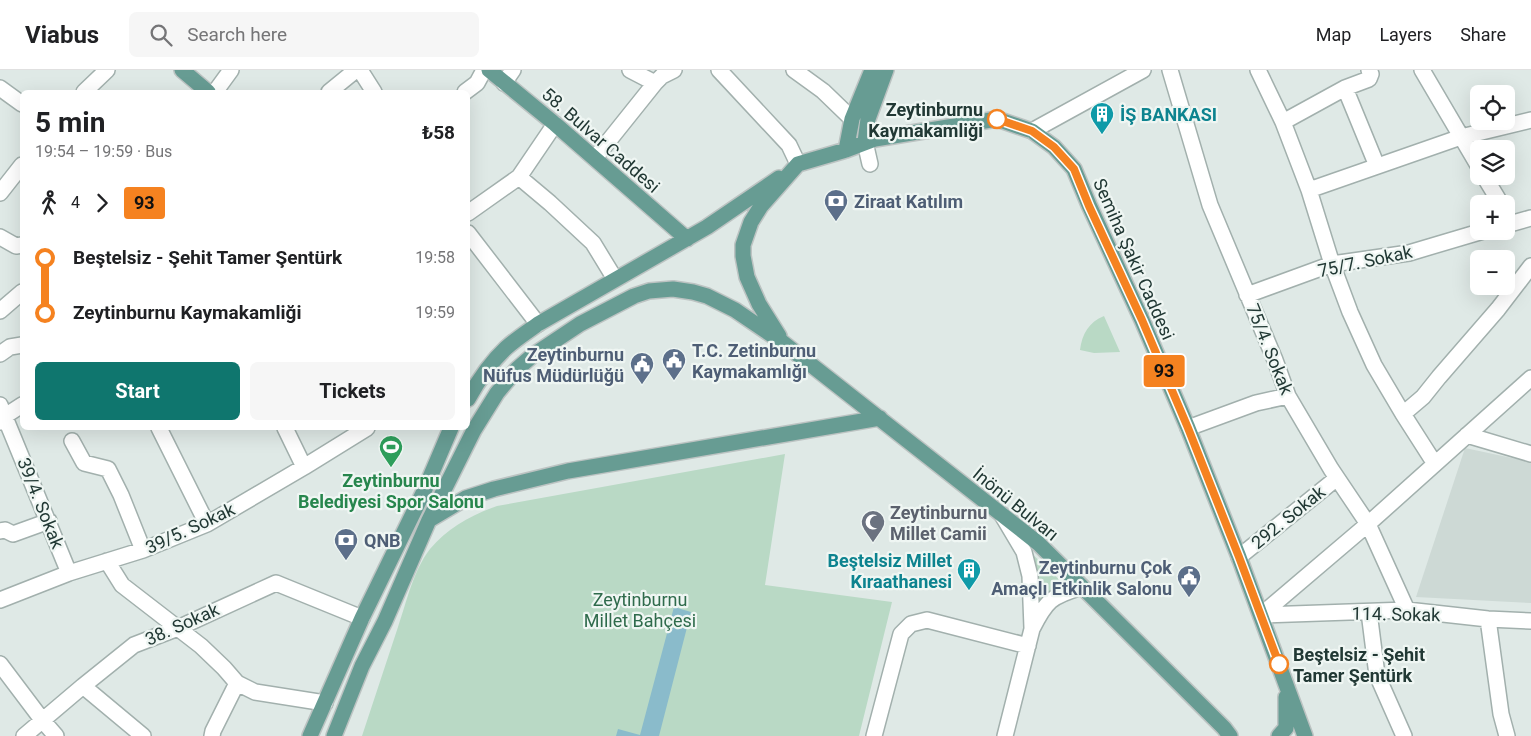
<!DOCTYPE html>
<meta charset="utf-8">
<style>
:root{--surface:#fff;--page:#f6f6f6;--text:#202124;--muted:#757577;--line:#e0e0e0;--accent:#0f766e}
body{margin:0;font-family:Roboto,sans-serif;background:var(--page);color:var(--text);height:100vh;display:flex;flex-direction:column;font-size:19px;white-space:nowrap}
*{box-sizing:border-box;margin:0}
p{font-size:16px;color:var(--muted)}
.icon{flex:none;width:28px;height:28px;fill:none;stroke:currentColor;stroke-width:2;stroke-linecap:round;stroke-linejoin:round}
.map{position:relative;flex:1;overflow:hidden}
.side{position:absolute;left:20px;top:20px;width:450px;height:340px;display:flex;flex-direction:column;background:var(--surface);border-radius:8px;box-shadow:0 5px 20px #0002}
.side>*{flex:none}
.badge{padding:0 10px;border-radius:4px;font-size:18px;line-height:32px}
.tools{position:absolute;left:1470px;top:15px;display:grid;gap:10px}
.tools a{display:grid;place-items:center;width:45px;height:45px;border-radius:8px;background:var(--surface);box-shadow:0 5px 20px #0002;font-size:25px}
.map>.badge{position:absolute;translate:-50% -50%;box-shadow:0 0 0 2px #fff}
.legs{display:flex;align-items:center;gap:8px;height:55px;padding:0 15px;font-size:16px}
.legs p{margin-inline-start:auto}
.headline{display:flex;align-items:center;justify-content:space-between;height:85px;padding:0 15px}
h1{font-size:28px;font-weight:700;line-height:38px}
.primary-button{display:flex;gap:10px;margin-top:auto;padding:10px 15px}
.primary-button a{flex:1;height:58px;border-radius:8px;background:var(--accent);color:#fff;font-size:20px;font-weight:700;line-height:58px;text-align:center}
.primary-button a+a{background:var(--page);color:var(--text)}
ul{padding:0 15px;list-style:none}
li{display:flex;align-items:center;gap:18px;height:55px;font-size:19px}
li i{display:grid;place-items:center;width:8px;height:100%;margin:0 6px;background:currentColor}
li i::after{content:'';width:12px;height:12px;margin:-6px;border:4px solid;border-radius:50%;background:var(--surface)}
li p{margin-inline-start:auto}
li:first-child i{background:linear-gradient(#0000 50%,currentColor 0)}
li:last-child i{background:linear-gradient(currentColor 50%,#0000 0)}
header{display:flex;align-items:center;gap:30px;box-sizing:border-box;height:70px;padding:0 25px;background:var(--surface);border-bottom:1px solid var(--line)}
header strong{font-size:24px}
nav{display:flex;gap:28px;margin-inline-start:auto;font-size:18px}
.search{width:350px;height:45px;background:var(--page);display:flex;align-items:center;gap:12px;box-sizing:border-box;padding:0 18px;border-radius:8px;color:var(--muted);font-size:19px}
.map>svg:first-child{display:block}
</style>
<header>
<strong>Viabus</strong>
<div class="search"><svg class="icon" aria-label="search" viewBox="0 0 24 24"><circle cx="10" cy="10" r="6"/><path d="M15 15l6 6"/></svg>Search here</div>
<nav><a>Map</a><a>Layers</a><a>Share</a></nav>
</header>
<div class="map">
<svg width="1531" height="666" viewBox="0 0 1531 666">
<rect width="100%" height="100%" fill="#dfe9e6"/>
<!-- built -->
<path fill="#cdd9d5" d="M 1465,378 L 1531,392 L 1531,533 L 1416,527 Z"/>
<!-- green -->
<path fill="#b9d9c5" d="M 1104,246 L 1120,282 L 1094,283 L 1080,280 C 1082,264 1089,252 1104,246 Z
M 785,384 L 765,515 L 892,532 L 859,666 L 362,666 C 374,630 386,593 398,557 C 407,531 413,501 430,479 C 448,458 471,445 497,436 Z
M 1030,482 L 1067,517 L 1041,535 Z"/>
<!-- water -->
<path fill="#8abbcb" d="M 674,537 L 691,542 L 659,666 L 616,666 L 618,659 L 640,665 Z"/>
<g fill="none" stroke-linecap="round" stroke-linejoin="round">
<!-- minor casing -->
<g stroke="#a2b0ad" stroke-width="18">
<path id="minor" d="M 360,0 L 374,22
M 630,0 L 655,13 L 662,6 L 674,0
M 719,0 L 789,75 L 798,94
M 794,0 L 823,21 L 852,49
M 1170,0 L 1210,135 L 1275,290 L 1288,326 L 1331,399 L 1368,454 L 1407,540
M 1258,0 L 1283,52 L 1309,120 L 1332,194 L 1350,242 L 1374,295 L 1403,344 L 1435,394
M 1422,0 L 1479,97
M 504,13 L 513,0
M 0,18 L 22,34
M 1345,18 L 1377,96
M 84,22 L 107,0
M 215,22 L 231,0
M 329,22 L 356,0
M 465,22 L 477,13 L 484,0
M 1283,52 L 1345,18 L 1369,9 L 1371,4 L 1369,0
M 1032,61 L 1143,0
M 865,72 L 870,94
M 595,88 L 655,13
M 1484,106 L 1501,134
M 519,107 L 550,133 L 593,173 L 615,209
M 1309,120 L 1461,67 L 1531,50
M 0,123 L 22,95
M 468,143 L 519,107 L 555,54
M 1506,155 L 1531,148
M 468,163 L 538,254
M 0,167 L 16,176 L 22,175
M 1247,225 L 1332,194 L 1409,183 L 1483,161
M 0,241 L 22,222
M 0,284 L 10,277 L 22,275
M 0,335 L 69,503
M 1403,344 L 1423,327 L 1439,307 L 1498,239 L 1531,196
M 0,352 L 5,346 L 22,335
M 159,358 L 207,454
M 285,358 L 304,397
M 1188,358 L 1256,333 L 1288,326
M 1467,365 L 1531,384
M 72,371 L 84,393 L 108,399 L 121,425 L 143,480
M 1002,445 L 1024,482 L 1030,506 L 1032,558
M 0,461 L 5,460 L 13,464 L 49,451
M 1239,487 L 1337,408
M 107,491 L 122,515 L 201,576 L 224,598 L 237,613 L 255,622 L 325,633
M 0,530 L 69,503 L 143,480 L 207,454 L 304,397 L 367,358
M 1369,542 L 1377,605 L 1404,666
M 1261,545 L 1368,454 L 1531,308
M 1261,545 L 1407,540 L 1488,549 L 1531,551
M 1488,549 L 1501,644 L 1507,666
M 0,594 L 43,651 L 56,666
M 83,616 L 143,666
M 24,666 L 83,616 L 134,575 L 178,558 L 276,513 L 362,548
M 212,666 L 213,661 L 237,613
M 874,666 L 901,564 L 911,554 L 927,550 L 1028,576
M 1005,666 L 1032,559 C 1046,531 1051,526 1082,517"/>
</g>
<!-- major casing -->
<g stroke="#bcc3c2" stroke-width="18">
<path id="major" d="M 182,0 L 208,22
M 489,0 L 555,54 L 687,169
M 865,72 L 868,49 L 886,0
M 846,80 L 852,49 L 872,0
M 779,266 L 759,234 L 747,207 L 743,186 L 743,175 L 751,152 L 761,136 L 798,94 L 846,80 L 875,69 L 997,49 L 1032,61 L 1054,77 L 1074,99 L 1089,135 L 1142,250 L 1188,358 L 1239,487 L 1305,666
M 468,329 C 478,311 491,292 506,278 C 516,269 527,262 538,254 L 707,157 L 779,108
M 429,450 L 466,428 L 494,419 L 568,401 L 880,348
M 310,666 L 362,548 L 425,419 L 451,358
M 334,666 L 362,596 L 385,551 L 429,450 L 474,360 L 497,323 L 517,299 L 532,286 L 580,254 L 634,226 L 649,221 L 673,219 L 693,222 L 707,226 L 735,240 L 782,272 L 1038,473 L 1224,658 L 1230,666
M 1279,666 L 1286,658 L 1286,627"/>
</g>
<!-- minor -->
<use href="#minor" stroke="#fff" stroke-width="15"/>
<!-- major -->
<use href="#major" stroke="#679c93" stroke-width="15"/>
</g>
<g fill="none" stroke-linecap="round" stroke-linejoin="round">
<!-- line-1 casing -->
<g stroke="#fff" stroke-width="11">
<path id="line-1" d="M 997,49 L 1032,61 L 1054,77 L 1074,99 L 1089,136 L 1142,250 L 1188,358 L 1239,487 L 1279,594"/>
</g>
<!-- line-1 -->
<use href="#line-1" stroke="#f58220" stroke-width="8"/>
</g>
<!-- icons -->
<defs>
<g id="building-pin" transform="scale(1.25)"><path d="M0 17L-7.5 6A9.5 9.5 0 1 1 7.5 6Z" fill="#0f9aa8" stroke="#eff6f3"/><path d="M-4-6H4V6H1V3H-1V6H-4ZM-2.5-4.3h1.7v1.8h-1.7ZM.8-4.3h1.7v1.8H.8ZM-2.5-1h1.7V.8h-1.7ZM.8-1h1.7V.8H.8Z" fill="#fff"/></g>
<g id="bank-pin" transform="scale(1.25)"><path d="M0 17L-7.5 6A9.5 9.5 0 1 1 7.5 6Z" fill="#5c6f8a" stroke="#eff6f3"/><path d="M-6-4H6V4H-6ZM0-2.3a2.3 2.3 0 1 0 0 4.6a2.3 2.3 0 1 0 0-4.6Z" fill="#fff"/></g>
<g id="civic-pin" transform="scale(1.25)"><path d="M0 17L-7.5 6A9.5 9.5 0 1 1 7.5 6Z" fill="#5c6f8a" stroke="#eff6f3"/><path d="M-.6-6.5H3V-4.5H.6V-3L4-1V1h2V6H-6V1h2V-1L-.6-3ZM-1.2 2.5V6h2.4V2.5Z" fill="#fff"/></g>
<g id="stadium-pin" transform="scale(1.25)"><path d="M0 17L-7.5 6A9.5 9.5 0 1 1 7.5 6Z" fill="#2e9e5b" stroke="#eff6f3"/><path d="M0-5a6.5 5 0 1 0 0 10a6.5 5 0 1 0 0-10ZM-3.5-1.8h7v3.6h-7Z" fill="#fff"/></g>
<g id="mosque-pin" transform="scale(1.25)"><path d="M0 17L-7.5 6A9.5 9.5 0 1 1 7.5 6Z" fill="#6b7280" stroke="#eff6f3"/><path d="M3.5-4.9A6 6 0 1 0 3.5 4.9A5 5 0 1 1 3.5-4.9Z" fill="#fff"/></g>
</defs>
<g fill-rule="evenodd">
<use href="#building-pin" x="1102" y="44"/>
<use href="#bank-pin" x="836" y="131"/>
<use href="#civic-pin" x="674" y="290"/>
<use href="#civic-pin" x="642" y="294"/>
<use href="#stadium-pin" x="391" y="377"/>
<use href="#mosque-pin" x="873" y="452"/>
<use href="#bank-pin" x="346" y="470"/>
<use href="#building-pin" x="969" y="500"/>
<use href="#civic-pin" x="1189" y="507"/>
</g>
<!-- markers -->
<g fill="#fff" stroke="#f58220" stroke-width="2.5">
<circle cx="997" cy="49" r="9"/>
<circle cx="1279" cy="594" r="9"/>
</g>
<g text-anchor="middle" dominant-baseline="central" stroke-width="4.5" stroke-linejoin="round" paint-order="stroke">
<!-- stop labels -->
<g font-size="18" font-weight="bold" fill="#213834" stroke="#eff6f3" text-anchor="end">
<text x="983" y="39">Zeytinburnu<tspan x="983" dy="21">Kaymakamliği</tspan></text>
<text x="1293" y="584" text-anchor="start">Beştelsiz - Şehit<tspan x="1293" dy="21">Tamer Şentürk</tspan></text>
</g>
<!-- culture labels -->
<g font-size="18" font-weight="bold" fill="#0d838f" stroke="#eff6f3" text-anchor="start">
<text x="1120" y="44">İŞ BANKASI</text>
<text x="952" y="490" text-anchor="end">Beştelsiz Millet<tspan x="952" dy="21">Kıraathanesi</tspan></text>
</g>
<!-- street labels -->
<g font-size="18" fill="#213834" stroke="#eff6f3">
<text transform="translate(601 70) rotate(41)">58. Bulvar Caddesi</text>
<text transform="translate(1134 189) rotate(66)">Semiha Şakir Caddesi</text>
<text transform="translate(1365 191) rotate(-12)">75/7. Sokak</text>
<text transform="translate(1270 279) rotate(68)">75/4. Sokak</text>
<text transform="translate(41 433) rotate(68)">39/4. Sokak</text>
<text transform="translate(1016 434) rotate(39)">İnönü Bulvarı</text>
<text transform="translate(1288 447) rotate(-39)">292. Sokak</text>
<text transform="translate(190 458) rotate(-25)">39/5. Sokak</text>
<text transform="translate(1396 544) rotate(1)">114. Sokak</text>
<text transform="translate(182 554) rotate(-24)">38. Sokak</text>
</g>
<!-- service labels -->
<g font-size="18" font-weight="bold" fill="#4e5e75" stroke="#eff6f3" text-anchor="start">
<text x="854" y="131">Ziraat Katılım</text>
<text x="692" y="280">T.C. Zetinburnu<tspan x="692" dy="21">Kaymakamlığı</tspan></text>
<text x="624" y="284" text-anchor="end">Zeytinburnu<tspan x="624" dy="21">Nüfus Müdürlüğü</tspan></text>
<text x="364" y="470">QNB</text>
<text x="1172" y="497" text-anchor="end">Zeytinburnu Çok<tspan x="1172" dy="21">Amaçlı Etkinlik Salonu</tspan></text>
</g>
<!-- leisure labels -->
<g font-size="18" font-weight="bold" fill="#27864d" stroke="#eff6f3">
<text x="391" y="410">Zeytinburnu<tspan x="391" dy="21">Belediyesi Spor Salonu</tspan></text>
</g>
<!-- worship labels -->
<g font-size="18" font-weight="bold" fill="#5b616d" stroke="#eff6f3" text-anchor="start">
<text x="890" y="442">Zeytinburnu<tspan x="890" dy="21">Millet Camii</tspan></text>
</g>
<!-- park labels -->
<g font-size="18" fill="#2f6b4c" stroke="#eff6f3">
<text x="640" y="529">Zeytinburnu<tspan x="640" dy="21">Millet Bahçesi</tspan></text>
</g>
</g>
</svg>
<div class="tools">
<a><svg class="icon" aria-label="locate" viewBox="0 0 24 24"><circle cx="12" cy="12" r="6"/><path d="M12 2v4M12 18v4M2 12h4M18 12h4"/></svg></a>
<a><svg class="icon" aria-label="layers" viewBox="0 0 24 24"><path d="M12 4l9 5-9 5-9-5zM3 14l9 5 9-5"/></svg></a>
<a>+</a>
<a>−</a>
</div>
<b class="badge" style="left:1164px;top:301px;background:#f58220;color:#111">93</b>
<section class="side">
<div class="headline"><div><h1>5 min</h1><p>19:54 – 19:59 · Bus</p></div><b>₺58</b></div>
<div class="legs"><svg class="icon" aria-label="walk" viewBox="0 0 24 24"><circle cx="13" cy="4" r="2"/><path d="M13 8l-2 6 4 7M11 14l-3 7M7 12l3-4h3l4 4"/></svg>4<svg class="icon" aria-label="forward" viewBox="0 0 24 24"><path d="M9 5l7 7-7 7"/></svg><b class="badge" style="background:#f58220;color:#111">93</b></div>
<ul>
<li><i style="color:#f58220"></i><b>Beştelsiz - Şehit Tamer Şentürk</b><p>19:58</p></li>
<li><i style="color:#f58220"></i><b>Zeytinburnu Kaymakamliği</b><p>19:59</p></li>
</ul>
<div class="primary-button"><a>Start</a><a>Tickets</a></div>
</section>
</div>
